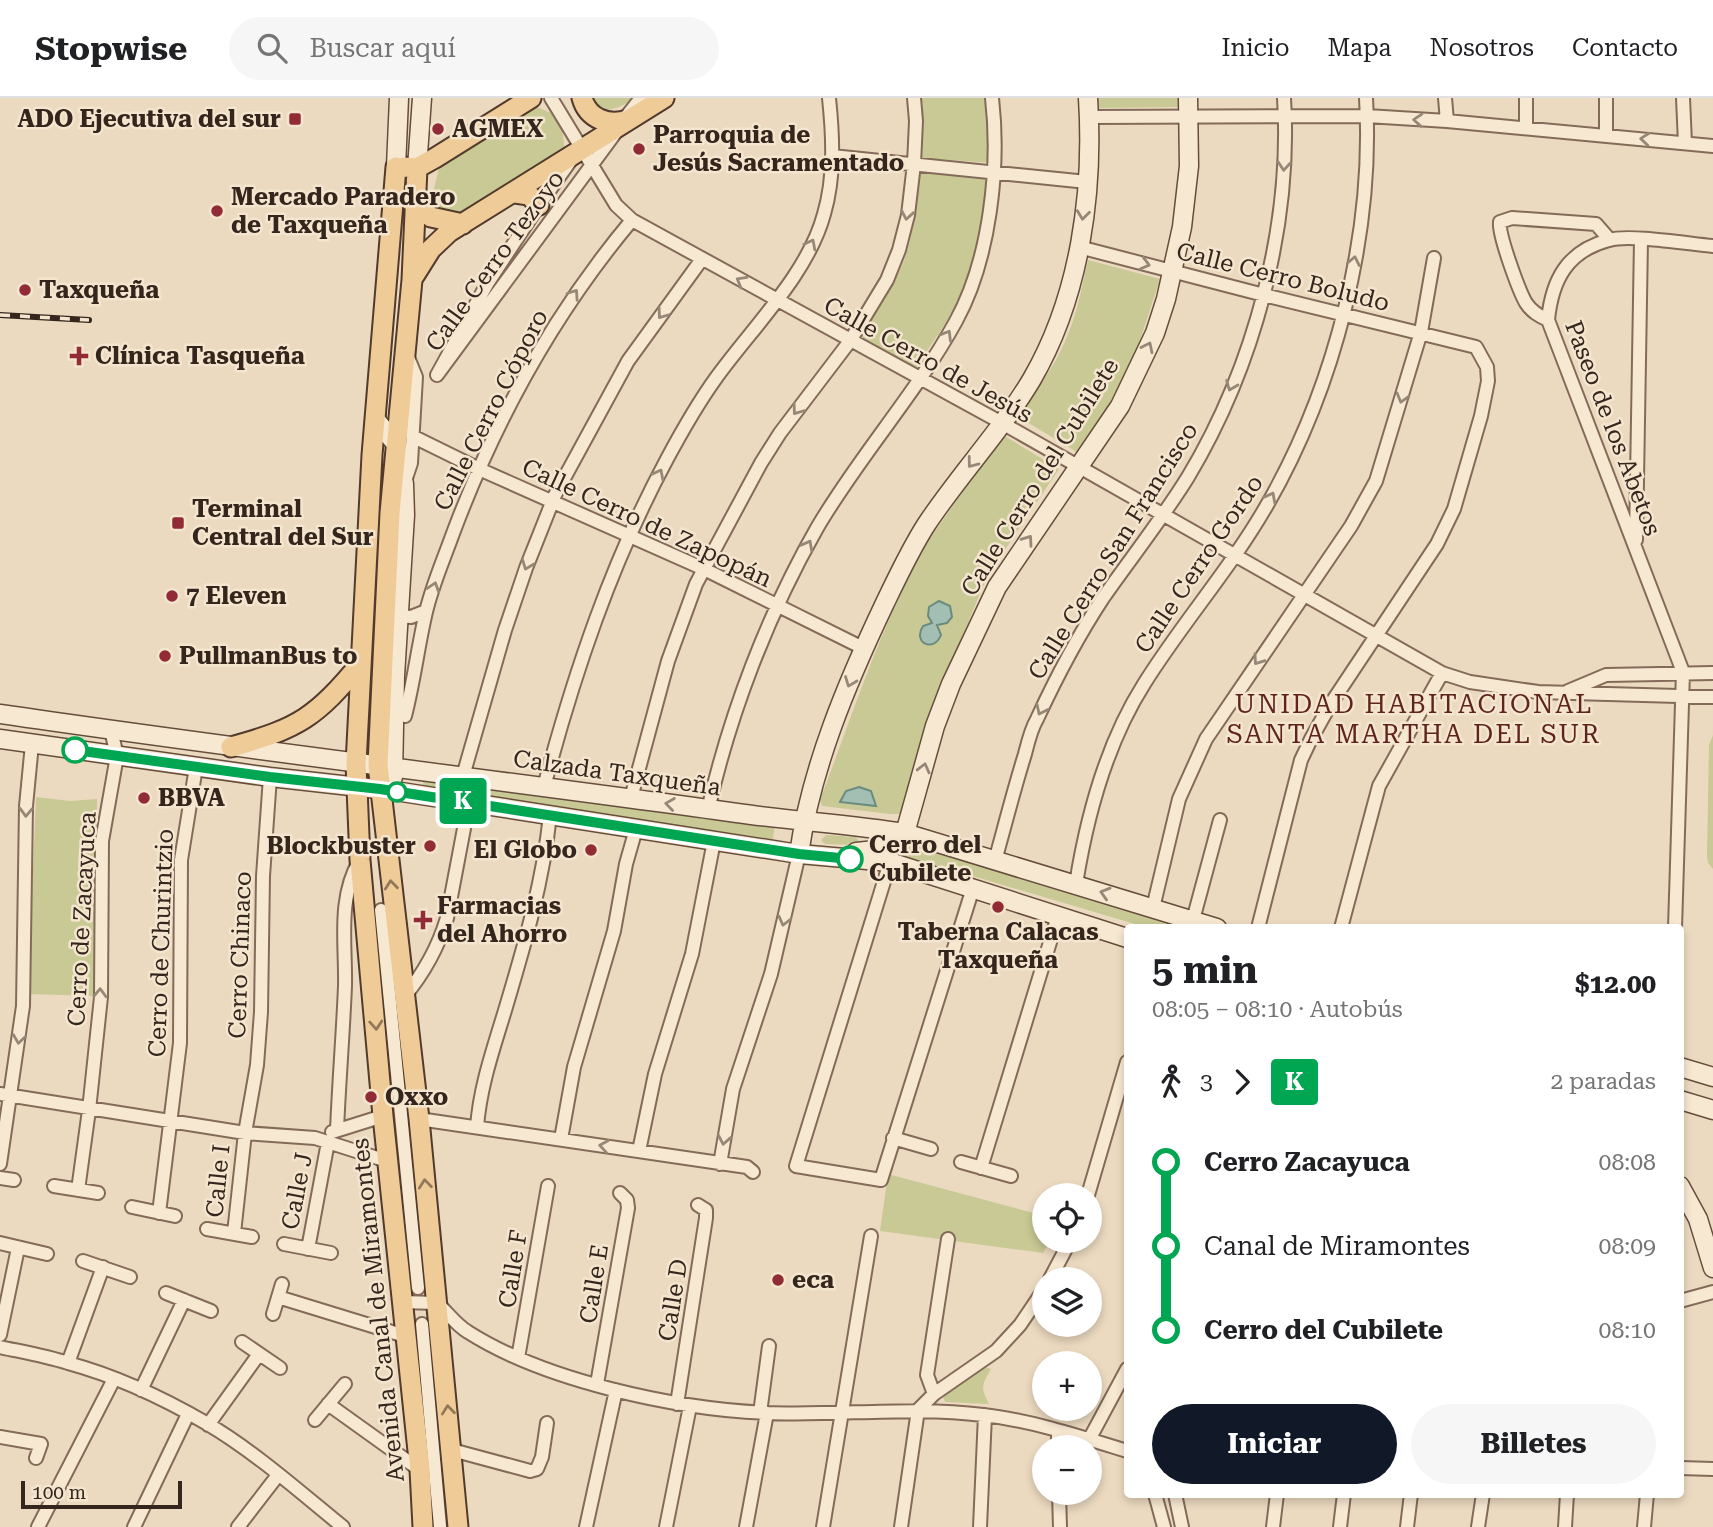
<!DOCTYPE html>
<html lang="es">
<meta charset="utf-8">
<style>
:root{--surface:#fff;--page:#f6f6f6;--text:#202124;--muted:#757577;--line:#e0e0e0;--accent:#111827}
body{margin:0;font-family:"Roboto Serif",serif;background:var(--page);color:var(--text);height:100vh;display:flex;flex-direction:column;font-size:26px;white-space:nowrap}
*{box-sizing:border-box;margin:0}
p{font-size:23px;color:var(--muted)}
.icon{flex:none;width:38px;height:38px;fill:none;stroke:currentColor;stroke-width:2;stroke-linecap:round;stroke-linejoin:round}
.map{position:relative;flex:1;overflow:hidden}
.drawer{position:absolute;left:1124px;top:826px;width:560px;height:574px;display:flex;flex-direction:column;background:var(--surface);border-radius:7px;box-shadow:0 4px 10px #0003}
.drawer>*{flex:none}
.badge{padding:0 14px;border-radius:5px;font-size:24px;line-height:46px}
.controls{position:absolute;left:1032px;top:1085px;display:grid;gap:14px}
.controls a{display:grid;place-items:center;width:70px;height:70px;border-radius:50%;background:var(--surface);box-shadow:0 4px 10px #0003;font-size:35px}
.scale{position:absolute;left:21px;bottom:18px;width:161px;box-sizing:border-box;padding-left:7px;border:4px solid #34261c;border-top:0;font-size:19px;line-height:24px;white-space:nowrap;color:#34261c;-webkit-text-stroke:5px #f4e5cf;paint-order:stroke}
.map>.badge{position:absolute;translate:-50% -50%;box-shadow:0 0 0 4px #fff}
.legs{display:flex;align-items:center;gap:10px;height:77px;padding:0 28px;font-size:23px}
.legs p{margin-inline-start:auto}
.overview{display:flex;align-items:center;justify-content:space-between;height:119px;padding:0 28px}
h1{font-size:38px;font-weight:700;line-height:52px}
.cta{display:flex;gap:14px;margin-top:auto;padding:14px 28px}
.cta a{flex:1;height:80px;border-radius:42px;background:var(--accent);color:#fff;font-size:28px;font-weight:700;line-height:80px;text-align:center}
.cta a+a{background:var(--page);color:var(--text)}
ul{padding:0 28px;list-style:none}
li{display:flex;align-items:center;gap:24px;height:84px;font-size:26px}
li i{display:grid;place-items:center;width:10px;height:100%;margin:0 9px;background:currentColor}
li i::after{content:'';width:18px;height:18px;margin:-9px;border:5px solid;border-radius:50%;background:var(--surface)}
li p{margin-inline-start:auto}
li:first-child i{background:linear-gradient(#0000 50%,currentColor 0)}
li:last-child i{background:linear-gradient(currentColor 50%,#0000 0)}
header{display:flex;align-items:center;gap:42px;box-sizing:border-box;height:98px;padding:0 35px;background:var(--surface);border-bottom:2px solid var(--line)}
header strong{font-size:33px}
nav{display:flex;gap:38px;margin-inline-start:auto;font-size:24px}
.search{width:490px;height:63px;background:var(--page);display:flex;align-items:center;gap:18px;box-sizing:border-box;padding:0 24px;border-radius:38px;color:var(--muted);font-size:26px}
.map>svg:first-child{display:block}
</style>
<header>
<strong>Stopwise</strong>
<div class="search"><svg class="icon" aria-label="search" viewBox="0 0 24 24"><circle cx="10" cy="10" r="6"/><path d="M15 15l6 6"/></svg>Buscar aquí</div>
<nav><a>Inicio</a><a>Mapa</a><a>Nosotros</a><a>Contacto</a></nav>
</header>
<div class="map">
<svg width="1713" height="1429" viewBox="0 0 1713 1429">
<rect width="100%" height="100%" fill="#ecdac0"/>
<!-- green -->
<path fill="#c8c994" d="M 591,0 L 635,0 C 619,10 603,20 591,0 Z
M 921,0 L 993,0 L 993,65 L 922,60 L 923,23 Z
M 1097,0 L 1183,0 L 1183,9 L 1098,10 Z
M 537,9 L 551,15 L 561,23 L 565,53 L 466,114 L 447,114 L 434,108 L 432,99 L 439,70 Z
M 919,74 L 989,81 C 984,113 982,148 970,177 C 957,211 934,242 915,271 L 856,238 C 873,215 891,192 903,165 C 914,138 916,104 919,74 Z
M 1088,162 L 1160,181 L 1132,267 L 1080,356 L 1017,318 C 1035,294 1055,269 1066,241 C 1077,216 1082,189 1088,162 Z
M 1003,337 L 1059,371 L 990,474 L 981,493 L 924,632 L 904,713 L 899,716 L 890,716 L 822,708 L 820,702 C 853,616 881,526 926,446 Z
M 1713,637 L 1713,771 L 1708,765 L 1707,757 L 1709,647 Z
M 421,675 L 775,727 L 773,741 L 424,690 Z
M 36,699 L 70,703 L 97,701 L 95,898 L 28,896 Z
M 826,737 L 856,739 L 859,743 L 855,747 L 825,746 L 821,742 Z
M 909,743 L 1191,829 L 1145,829 L 939,768 L 891,756 Z
M 888,1076 L 1045,1118 L 1045,1143 L 1050,1143 L 1043,1155 L 880,1133 Z
M 984,1269 L 991,1271 C 981,1288 981,1290 989,1306 L 945,1304 L 943,1298 L 956,1287 Z"/>
<!-- water -->
<path fill="#a3beb3" stroke="#6a8b80" stroke-width="2" d="M 939,503 L 950,508 L 952,519 L 947,525 L 937,527 L 941,537 C 934,555 912,545 923,528 L 932,525 L 928,518 L 929,509 Z
M 859,689 L 871,693 L 876,708 L 840,704 L 846,693 Z"/>
<g fill="none" stroke-linecap="round" stroke-linejoin="round">
<!-- street casing -->
<g stroke="#846b59" stroke-width="16">
<path id="street" d="M 551,0 L 616,107 L 632,122 L 1002,325 L 1442,575 L 1470,584 L 1538,594 L 1713,599
M 1445,0 L 1447,23
M 1526,0 L 1526,30
M 1683,0 L 1685,45
M 626,19 L 641,0
M 1089,19 L 1367,18 L 1447,23 L 1713,48
M 1606,38 L 1606,0
M 832,58 L 1087,84
M 571,62 L 539,107 L 487,186 L 437,277 L 616,34
M 1079,149 L 1264,197 L 1476,249 L 1487,269 L 1488,283 L 1481,318 L 1454,411 L 1437,446 L 1330,607 L 1311,641 L 1301,662 L 1258,830
M 1548,222 C 1539,218 1532,214 1526,205 C 1519,193 1498,136 1500,124 L 1512,120 L 1596,126 L 1610,142
M 412,338 L 479,371 L 704,471 L 863,550
M 405,383 L 411,365 L 416,279 L 407,257
M 1636,442 L 1641,142
M 399,518 L 411,519 L 426,513
M 1568,593 L 1606,577 L 1713,575
M 405,618 C 414,583 418,548 426,514 C 432,488 443,463 452,438 C 494,325 554,215 632,122
M 463,678 L 505,532 L 526,470 L 555,397 L 628,263 L 702,161
M 544,689 C 574,576 611,465 667,361 C 682,333 698,305 716,280 C 752,230 808,176 824,116 C 835,79 833,38 829,0
M 631,700 L 668,563 L 696,486 L 761,365 L 780,335 L 850,243 L 887,182 L 899,152 L 908,117 L 914,66 L 916,23 L 914,0
M 708,712 C 730,615 768,516 817,430 C 859,358 916,296 956,223 C 990,161 1000,69 992,0
M 995,763 C 1005,727 1014,691 1025,656 C 1028,644 1031,631 1037,621 C 1056,580 1078,538 1103,500 C 1131,460 1162,421 1188,379 C 1254,269 1292,128 1284,0
M 890,764 L 796,1068 L 881,1082 L 973,790
M 1076,786 C 1087,717 1106,646 1144,586 C 1182,525 1231,470 1267,407 C 1335,289 1374,136 1366,0
M 1153,810 L 1179,701 L 1206,641 L 1351,428 L 1376,383 L 1421,234 L 1434,160
M 381,812 L 418,1190
M 1193,822 L 1220,722
M 1341,830 L 1379,688 L 1442,575
M 1675,830 L 1683,574 L 1548,222 C 1552,182 1567,153 1609,142 C 1630,136 1689,146 1713,148
M 404,899 C 424,875 438,850 447,820 L 469,704
M 0,996 L 245,1035 L 315,1040 L 387,1063
M 419,1021 L 747,1069 L 753,1074
M 477,1029 C 480,988 494,949 506,909 C 525,845 543,784 550,717
M 337,1032 C 339,984 343,936 345,888 C 346,846 337,800 360,762
M 332,1034 L 383,1018
M 893,1040 L 931,1051
M 561,1041 L 574,969 L 614,833 L 626,766 L 636,731
M 639,1053 L 655,976 L 692,856 L 714,743
M 961,1064 L 1011,1078
M 0,1066 L 23,908 L 26,708 L 32,646
M 720,1066 L 733,991 L 771,876 L 799,756
M 981,1070 L 1058,818
M 0,1080 L 14,1082
M 54,1088 L 98,1095
M 78,1092 L 89,1012 L 101,899 L 102,743 L 117,658 L 111,632
M 1088,1097 L 1127,964
M 132,1109 L 175,1118
M 159,1115 L 180,945 L 181,762 L 196,669
M 207,1131 L 252,1139
M 234,1135 L 245,1035 L 257,967 L 261,914 L 263,778 L 270,679
M 0,1145 L 47,1156
M 284,1146 L 331,1155
M 308,1151 L 328,1044
M 83,1163 L 130,1179
M 1050,1181 L 1070,1143
M 166,1195 L 211,1213
M 278,1199 L 405,1238
M 1680,1203 L 1713,1194
M 401,1204 L 437,1205 C 447,1214 456,1227 468,1234 C 545,1283 675,1311 767,1315 C 839,1318 911,1308 983,1317 C 1030,1322 1082,1339 1127,1353
M 273,1216 L 282,1186
M 422,1226 L 440,1429
M 0,1237 L 18,1150
M 242,1244 L 280,1270
M 0,1249 C 23,1254 46,1258 68,1265 C 116,1278 163,1300 206,1325 C 254,1353 300,1394 343,1429
M 518,1260 L 548,1088
M 68,1265 L 103,1169
M 597,1286 L 628,1110 L 627,1102 L 620,1095
M 141,1292 L 184,1202
M 934,1296 L 927,1277 L 948,1141
M 328,1306 L 420,1372
M 677,1306 L 706,1120 L 706,1112 L 698,1107
M 760,1315 L 769,1248
M 315,1322 L 345,1286
M 208,1327 L 259,1256
M 0,1339 L 41,1346 L 36,1360
M 1090,1340 L 1127,1271
M 1058,1349 L 1058,1334
M 452,1352 L 530,1373 L 537,1371 L 542,1359 L 547,1325
M 1680,1370 L 1713,1371
M 1059,1395 L 1060,1429
M 1155,1396 L 1164,1429
M 1175,1396 L 1182,1429
M 38,1429 L 114,1281
M 134,1429 L 188,1316
M 238,1429 L 278,1377
M 586,1429 L 616,1292
M 666,1429 L 690,1308
M 746,1429 L 767,1315
M 823,1429 L 871,1138
M 901,1429 L 918,1312 L 934,1296 L 996,1253 L 1020,1227 L 1045,1190
M 980,1429 L 985,1317
M 1273,1429 L 1277,1396
M 1340,1429 L 1344,1396
M 1407,1429 L 1411,1396
M 1478,1429 L 1483,1396
M 1565,1429 L 1567,1396
M 1644,1429 L 1647,1396"/>
</g>
<!-- secondary casing -->
<g stroke="#664d3c" stroke-width="21">
<path id="secondary" d="M 396,69 L 399,0
M 417,70 L 422,0
M 375,321 L 396,346 L 404,386 L 405,417 L 395,578 L 393,679
M 0,616 C 245,652 491,681 737,715 C 793,723 849,726 905,735 L 1217,830
M 0,641 L 270,679 L 395,693 L 799,756 L 890,764 L 1127,840
M 905,735 L 935,628 L 951,586 L 997,489 L 1120,308 L 1155,235 L 1166,201 L 1182,129 L 1189,68 L 1188,0
M 856,754 L 876,752 L 905,735
M 799,756 C 811,670 847,585 884,507 C 897,480 910,452 926,427 C 959,377 1001,333 1032,281 C 1080,198 1094,95 1088,0
M 1680,969 L 1713,979
M 1680,1002 L 1713,1012
M 1680,1088 L 1698,1121 L 1713,1170"/>
</g>
<!-- primary casing -->
<g stroke="#523a2d" stroke-width="23">
<path id="primary" d="M 582,0 C 588,21 608,28 628,22
M 396,69 L 372,357 L 356,666 L 360,762 L 383,1018 L 420,1372 L 423,1429
M 404,69 L 417,70 L 435,60 L 531,0
M 417,70 L 412,182 L 390,415 L 378,667 L 419,1021 L 458,1429
M 515,95 L 529,97 L 539,107
M 410,102 L 431,119 L 463,126
M 414,178 L 431,151 L 449,134 L 664,0
M 231,649 C 300,630 316,619 361,565"/>
</g>
<!-- street -->
<use href="#street" stroke="#f7e8d2" stroke-width="12"/>
<!-- secondary -->
<use href="#secondary" stroke="#f7e8d2" stroke-width="18"/>
<!-- primary -->
<use href="#primary" stroke="#efcb98" stroke-width="19"/>
<!-- rail casing -->
<g stroke="#34261c" stroke-width="6">
<path id="rail" d="M 0,217 L 89,222"/>
</g>
<!-- rail -->
<use href="#rail" stroke="#f4e5cf" stroke-width="3.5" stroke-dasharray="10" stroke-linecap="butt"/>
</g>
<!-- one-way arrows -->
<defs><path id="oneway-chevron" d="M-2-3.5L2.5 0L-2 3.5" fill="none" stroke-width="1.6" stroke-linecap="round" stroke-linejoin="round" transform="scale(1.75)"/></defs>
<g stroke="#968777">
<use href="#oneway-chevron" transform="translate(1418 22) rotate(-176)"/>
<use href="#oneway-chevron" transform="translate(1645 41) rotate(-175)"/>
<use href="#oneway-chevron" transform="translate(1284 68) rotate(95)"/>
<use href="#oneway-chevron" transform="translate(907 117) rotate(100)"/>
<use href="#oneway-chevron" transform="translate(1083 117) rotate(97)"/>
<use href="#oneway-chevron" transform="translate(811 146) rotate(-63)"/>
<use href="#oneway-chevron" transform="translate(1354 163) rotate(-79)"/>
<use href="#oneway-chevron" transform="translate(1145 166) rotate(15)"/>
<use href="#oneway-chevron" transform="translate(741 183) rotate(-150)"/>
<use href="#oneway-chevron" transform="translate(574 196) rotate(-56)"/>
<use href="#oneway-chevron" transform="translate(662 216) rotate(126)"/>
<use href="#oneway-chevron" transform="translate(947 237) rotate(-59)"/>
<use href="#oneway-chevron" transform="translate(1148 249) rotate(-64)"/>
<use href="#oneway-chevron" transform="translate(1231 288) rotate(112)"/>
<use href="#oneway-chevron" transform="translate(1402 300) rotate(106)"/>
<use href="#oneway-chevron" transform="translate(797 312) rotate(126)"/>
<use href="#oneway-chevron" transform="translate(972 365) rotate(127)"/>
<use href="#oneway-chevron" transform="translate(659 376) rotate(-63)"/>
<use href="#oneway-chevron" transform="translate(1271 399) rotate(-62)"/>
<use href="#oneway-chevron" transform="translate(1028 442) rotate(-55)"/>
<use href="#oneway-chevron" transform="translate(808 447) rotate(-62)"/>
<use href="#oneway-chevron" transform="translate(527 467) rotate(111)"/>
<use href="#oneway-chevron" transform="translate(434 489) rotate(-72)"/>
<use href="#oneway-chevron" transform="translate(1258 562) rotate(125)"/>
<use href="#oneway-chevron" transform="translate(850 584) rotate(111)"/>
<use href="#oneway-chevron" transform="translate(1041 612) rotate(116)"/>
<use href="#oneway-chevron" transform="translate(924 670) rotate(-76)"/>
<use href="#oneway-chevron" transform="translate(670 706) rotate(-172)"/>
<use href="#oneway-chevron" transform="translate(26 714) rotate(92)"/>
<use href="#oneway-chevron" transform="translate(1105 795) rotate(-163)"/>
<use href="#oneway-chevron" transform="translate(784 823) rotate(104)"/>
<use href="#oneway-chevron" transform="translate(100 895) rotate(-88)"/>
<use href="#oneway-chevron" transform="translate(19 941) rotate(98)"/>
<use href="#oneway-chevron" transform="translate(724 1042) rotate(100)"/>
<use href="#oneway-chevron" transform="translate(604 1048) rotate(-171)"/>
</g>
<g stroke="#92785a">
<use href="#oneway-chevron" transform="translate(391 787) rotate(-96)"/>
<use href="#oneway-chevron" transform="translate(376 927) rotate(86)"/>
<use href="#oneway-chevron" transform="translate(425 1086) rotate(-96)"/>
<use href="#oneway-chevron" transform="translate(448 1312) rotate(-96)"/>
</g>
<g fill="none" stroke-linecap="round" stroke-linejoin="round">
<!-- line-1 casing -->
<g stroke="#fff" stroke-width="16">
<path id="line-1" d="M 75,652 L 270,679 L 380,691 L 799,756 L 850,761"/>
</g>
<!-- line-1 -->
<use href="#line-1" stroke="#00a651" stroke-width="10"/>
</g>
<!-- markers -->
<g fill="#912b36" stroke="#f4e5cf" stroke-width="2.5">
<rect x="288" y="14" width="14" height="14" rx="3.5"/>
<circle cx="438" cy="31" r="7"/>
<circle cx="639" cy="51" r="7"/>
<circle cx="217" cy="113" r="7"/>
<circle cx="25" cy="192" r="7"/>
<path d="M75.5 247.5h7v7h7v7h-7v7h-7v-7h-7v-7h7z"/>
<rect x="171" y="418" width="14" height="14" rx="3.5"/>
<circle cx="172" cy="498" r="7"/>
<circle cx="165" cy="558" r="7"/>
<circle cx="144" cy="700" r="7"/>
<circle cx="430" cy="748" r="7"/>
<circle cx="591" cy="752" r="7"/>
<circle cx="998" cy="809" r="7"/>
<path d="M419.5 811.5h7v7h7v7h-7v7h-7v-7h-7v-7h7z"/>
<circle cx="371" cy="999" r="7"/>
<circle cx="778" cy="1182" r="7"/>
</g>
<g fill="#fff" stroke="#00a651" stroke-width="3.5">
<circle cx="75" cy="652" r="12"/>
<circle cx="397" cy="694" r="9"/>
<circle cx="850" cy="761" r="12"/>
</g>
<g text-anchor="middle" dominant-baseline="central" stroke-width="5" stroke-linejoin="round" paint-order="stroke">
<!-- poi labels -->
<g font-size="24" font-weight="bold" fill="#34261c" stroke="#f4e5cf" text-anchor="start">
<text x="281" y="21" text-anchor="end">ADO Ejecutiva del sur</text>
<text x="452" y="31">AGMEX</text>
<text x="653" y="37">Parroquia de<tspan x="653" dy="28">Jesús Sacramentado</tspan></text>
<text x="231" y="99">Mercado Paradero<tspan x="231" dy="28">de Taxqueña</tspan></text>
<text x="39" y="192">Taxqueña</text>
<text x="95" y="258">Clínica Tasqueña</text>
<text x="192" y="411">Terminal<tspan x="192" dy="28">Central del Sur</tspan></text>
<text x="186" y="498">7 Eleven</text>
<text x="179" y="558">PullmanBus to</text>
<text x="158" y="700">BBVA</text>
<text x="416" y="748" text-anchor="end">Blockbuster</text>
<text x="577" y="752" text-anchor="end">El Globo</text>
<text x="437" y="808">Farmacias<tspan x="437" dy="28">del Ahorro</tspan></text>
<text x="998" y="834" text-anchor="middle">Taberna Calacas<tspan x="998" dy="28">Taxqueña</tspan></text>
<text x="385" y="999">Oxxo</text>
<text x="792" y="1182">eca</text>
</g>
<!-- street labels -->
<g font-size="24" fill="#34261c" stroke="#f4e5cf">
<text transform="translate(495 163) rotate(-54)">Calle Cerro Tezoyo</text>
<text transform="translate(1283 179) rotate(14)">Calle Cerro Boludo</text>
<text transform="translate(928 262) rotate(29)">Calle Cerro de Jesús</text>
<text transform="translate(491 312) rotate(-63)">Calle Cerro Cóporo</text>
<text transform="translate(1613 330) rotate(69)">Paseo de los Abetos</text>
<text transform="translate(1040 379) rotate(-58)">Calle Cerro del Cubilete</text>
<text transform="translate(647 425) rotate(25)">Calle Cerro de Zapopán</text>
<text transform="translate(1113 453) rotate(-58)">Calle Cerro San Francisco</text>
<text transform="translate(1199 466) rotate(-56)">Calle Cerro Gordo</text>
<text transform="translate(617 675) rotate(8)">Calzada Taxqueña</text>
<text transform="translate(82 821) rotate(-87)">Cerro de Zacayuca</text>
<text transform="translate(161 845) rotate(-88)">Cerro de Churintzio</text>
<text transform="translate(240 857) rotate(-88)">Cerro Chinaco</text>
<text transform="translate(218 1083) rotate(-84)">Calle I</text>
<text transform="translate(297 1093) rotate(-79)">Calle J</text>
<text transform="translate(513 1171) rotate(-81)">Calle F</text>
<text transform="translate(594 1186) rotate(-81)">Calle E</text>
<text transform="translate(673 1202) rotate(-81)">Calle D</text>
<text transform="translate(378 1212) rotate(-96)">Avenida Canal de Miramontes</text>
</g>
<!-- stop labels -->
<g font-size="24" font-weight="bold" fill="#34261c" stroke="#f4e5cf" text-anchor="start">
<text x="869" y="747">Cerro del<tspan x="869" dy="28">Cubilete</tspan></text>
</g>
<!-- neighbourhood labels -->
<g font-size="26" letter-spacing="2" fill="#5f241d" stroke="#f4e5cf">
<text x="1414" y="606">UNIDAD HABITACIONAL<tspan x="1414" dy="30">SANTA MARTHA DEL SUR</tspan></text>
</g>
</g>
</svg>
<div class="controls">
<a><svg class="icon" aria-label="locate" viewBox="0 0 24 24"><circle cx="12" cy="12" r="6"/><path d="M12 2v4M12 18v4M2 12h4M18 12h4"/></svg></a>
<a><svg class="icon" aria-label="layers" viewBox="0 0 24 24"><path d="M12 4l9 5-9 5-9-5zM3 14l9 5 9-5"/></svg></a>
<a>+</a>
<a>−</a>
</div>
<div class="scale">100 m</div>
<b class="badge" style="left:463px;top:703px;background:#00a651;color:#fff">K</b>
<section class="drawer">
<div class="overview"><div><h1>5 min</h1><p>08:05 – 08:10 · Autobús</p></div><b>$12.00</b></div>
<div class="legs"><svg class="icon" aria-label="walk" viewBox="0 0 24 24"><circle cx="13" cy="4" r="2"/><path d="M13 8l-2 6 4 7M11 14l-3 7M7 12l3-4h3l4 4"/></svg>3<svg class="icon" aria-label="forward" viewBox="0 0 24 24"><path d="M9 5l7 7-7 7"/></svg><b class="badge" style="background:#00a651;color:#fff">K</b><p>2 paradas</p></div>
<ul>
<li><i style="color:#00a651"></i><b>Cerro Zacayuca</b><p>08:08</p></li>
<li><i style="color:#00a651"></i><span>Canal de Miramontes</span><p>08:09</p></li>
<li><i style="color:#00a651"></i><b>Cerro del Cubilete</b><p>08:10</p></li>
</ul>
<div class="cta"><a>Iniciar</a><a>Billetes</a></div>
</section>
</div>
